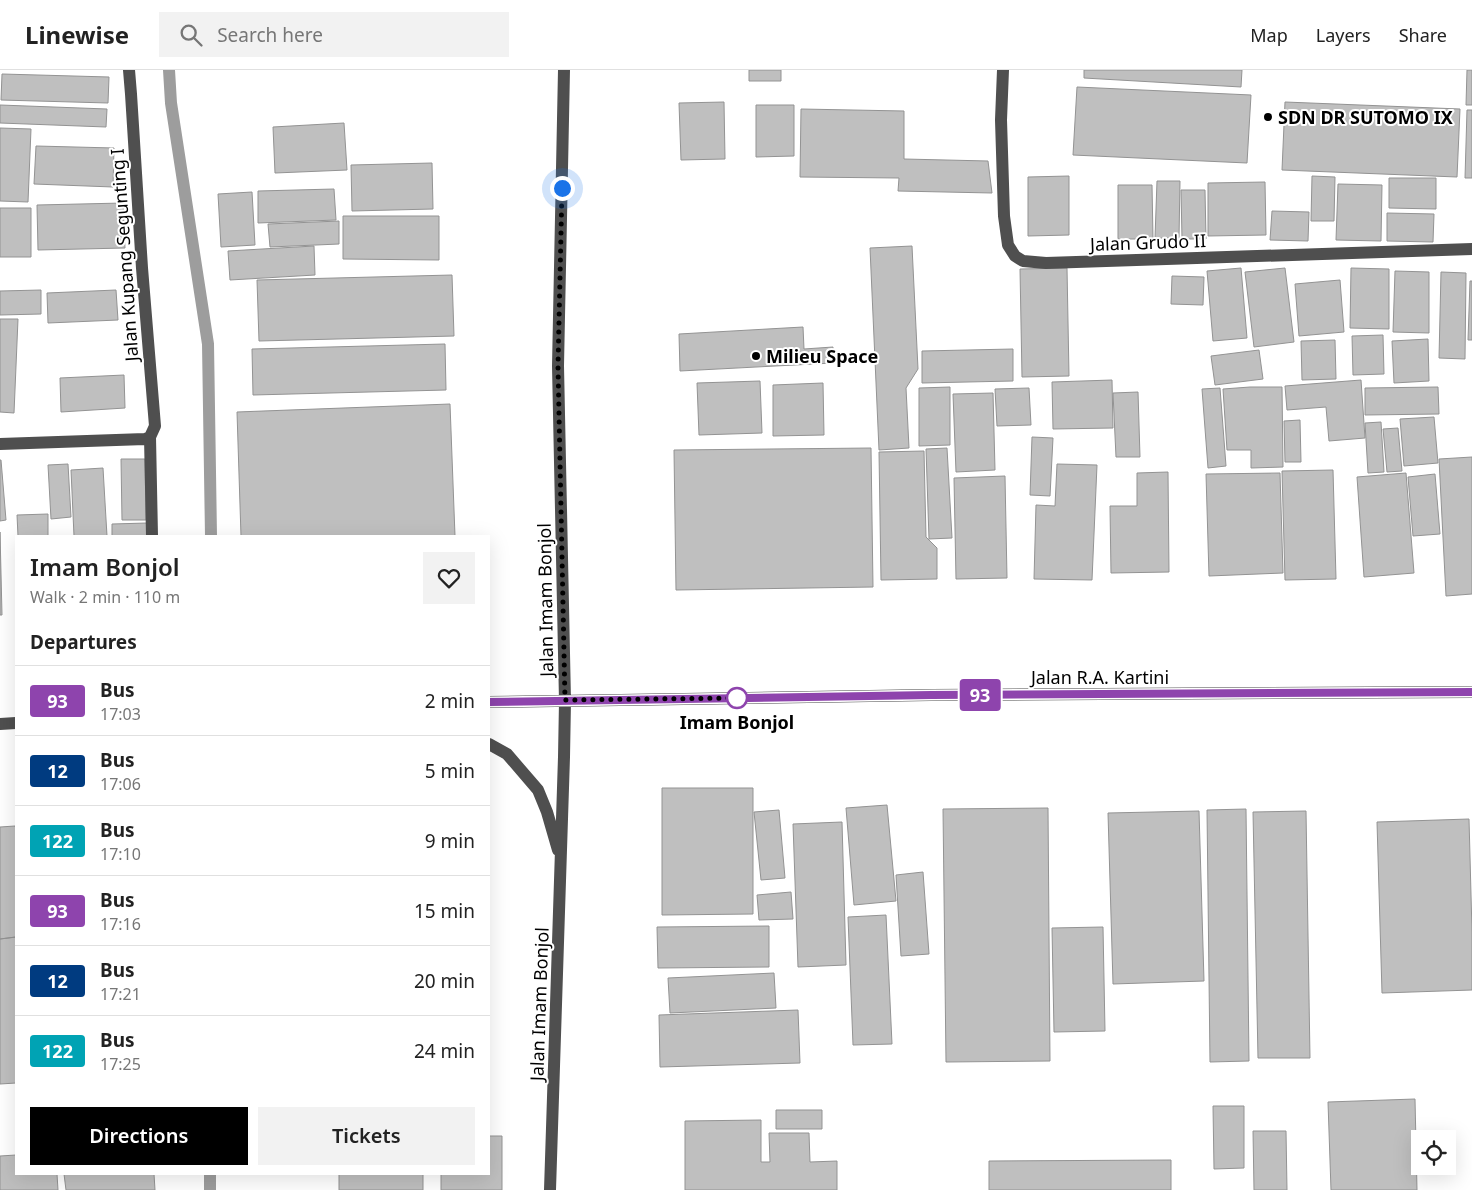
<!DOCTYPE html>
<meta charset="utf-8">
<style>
:root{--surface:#fff;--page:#f2f2f2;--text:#222;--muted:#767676;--line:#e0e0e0;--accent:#000}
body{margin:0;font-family:"Noto Sans",sans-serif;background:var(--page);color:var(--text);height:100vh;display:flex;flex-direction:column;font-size:19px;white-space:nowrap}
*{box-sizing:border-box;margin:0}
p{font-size:16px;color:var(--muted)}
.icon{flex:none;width:28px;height:28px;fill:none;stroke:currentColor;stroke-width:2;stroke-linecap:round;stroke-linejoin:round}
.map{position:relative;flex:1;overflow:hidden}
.panel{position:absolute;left:15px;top:465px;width:475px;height:640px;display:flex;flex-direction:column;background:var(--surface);border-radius:0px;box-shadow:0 5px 20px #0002}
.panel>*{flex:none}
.badge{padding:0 10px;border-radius:4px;font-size:18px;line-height:32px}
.fabs{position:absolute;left:1411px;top:1060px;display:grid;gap:10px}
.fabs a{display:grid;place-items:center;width:45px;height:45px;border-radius:0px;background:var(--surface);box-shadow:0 5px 20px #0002;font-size:25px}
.you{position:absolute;width:25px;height:25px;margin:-12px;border:4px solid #fff;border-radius:50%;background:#1a73e8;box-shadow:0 0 0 8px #1a73e833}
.map>.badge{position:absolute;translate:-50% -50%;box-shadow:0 0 0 2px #fff}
h2{padding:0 15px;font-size:19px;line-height:45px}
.round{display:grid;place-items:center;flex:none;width:52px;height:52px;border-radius:0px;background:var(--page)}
.overview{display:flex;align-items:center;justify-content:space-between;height:85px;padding:0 15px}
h1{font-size:24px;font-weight:600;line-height:38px}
.cta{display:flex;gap:10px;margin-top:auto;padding:10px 15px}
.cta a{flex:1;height:58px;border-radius:0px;background:var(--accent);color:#fff;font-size:20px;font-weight:600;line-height:58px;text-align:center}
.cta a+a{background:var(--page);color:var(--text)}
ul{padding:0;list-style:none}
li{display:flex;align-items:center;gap:15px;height:70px;padding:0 15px;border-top:1px solid var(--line)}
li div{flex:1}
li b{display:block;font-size:19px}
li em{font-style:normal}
li .badge{min-width:55px;font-weight:700;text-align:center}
header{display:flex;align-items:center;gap:30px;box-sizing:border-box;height:70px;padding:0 25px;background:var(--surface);border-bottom:1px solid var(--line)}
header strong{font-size:24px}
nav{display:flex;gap:28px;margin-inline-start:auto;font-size:18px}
.search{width:350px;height:45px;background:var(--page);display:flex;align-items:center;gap:12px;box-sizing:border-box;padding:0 18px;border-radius:0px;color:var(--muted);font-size:19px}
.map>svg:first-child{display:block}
</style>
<header>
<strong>Linewise</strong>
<div class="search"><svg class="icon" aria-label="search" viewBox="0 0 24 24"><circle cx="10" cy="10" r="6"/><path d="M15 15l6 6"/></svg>Search here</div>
<nav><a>Map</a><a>Layers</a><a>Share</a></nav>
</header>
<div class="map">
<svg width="1472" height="1120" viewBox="0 0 1472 1120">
<rect width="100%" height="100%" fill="#fff"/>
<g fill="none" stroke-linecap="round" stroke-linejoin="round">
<!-- stream -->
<path stroke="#9d9d9d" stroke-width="12" d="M 169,0 L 171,33 L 208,274 L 211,466
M 210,1104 L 210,1120"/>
</g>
<!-- building -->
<path fill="#bfbfbf" stroke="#939393" d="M 749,0 L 781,0 L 781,11 L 749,11 Z
M 1084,0 L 1242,0 L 1241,17 L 1084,8 Z
M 1467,0 L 1472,0 L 1472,35 L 1466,35 Z
M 2,4 L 109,7 L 108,33 L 1,30 Z
M 1077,17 L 1251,25 L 1247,93 L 1073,85 Z
M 724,32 L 725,89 L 681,90 L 679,33 Z
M 1285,32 L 1460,39 L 1457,107 L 1282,100 Z
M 0,35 L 107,39 L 106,57 L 0,53 Z
M 756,35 L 794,35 L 794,86 L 756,87 Z
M 801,39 L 904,41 L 904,89 L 988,91 L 992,123 L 898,121 L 899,108 L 800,107 Z
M 1467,40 L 1472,40 L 1472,108 L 1465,108 Z
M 344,53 L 347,100 L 275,103 L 273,57 Z
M 0,58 L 31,59 L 28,132 L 0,131 Z
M 36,76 L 114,78 L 113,117 L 34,114 Z
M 432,93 L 433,139 L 352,141 L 351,95 Z
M 1069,106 L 1069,165 L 1028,166 L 1028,107 Z
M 1312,106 L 1335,107 L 1334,151 L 1311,151 Z
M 1389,108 L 1436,108 L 1436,139 L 1389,138 Z
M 1157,111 L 1180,111 L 1179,168 L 1155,168 Z
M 1265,112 L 1266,165 L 1208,166 L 1208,113 Z
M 1338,114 L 1382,115 L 1381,171 L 1336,170 Z
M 1118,115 L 1152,115 L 1153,169 L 1118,169 Z
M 334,119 L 336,150 L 258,153 L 258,121 Z
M 1181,120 L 1205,120 L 1206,169 L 1182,169 Z
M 252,122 L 255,175 L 221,177 L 218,124 Z
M 123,133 L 125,178 L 38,180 L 37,135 Z
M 0,138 L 31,138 L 31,187 L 0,187 Z
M 1272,141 L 1309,142 L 1308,171 L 1270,170 Z
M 1387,143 L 1434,144 L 1433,172 L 1387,171 Z
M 343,146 L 439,146 L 439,190 L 343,189 Z
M 339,151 L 339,174 L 270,177 L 268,154 Z
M 314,176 L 315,205 L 230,210 L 228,181 Z
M 912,176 L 918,299 L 906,318 L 909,378 L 879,380 L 870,178 Z
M 1067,198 L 1069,306 L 1022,307 L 1020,199 Z
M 1241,198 L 1247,268 L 1213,271 L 1207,201 Z
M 1285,198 L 1294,272 L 1254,277 L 1245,202 Z
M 1351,198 L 1389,199 L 1389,259 L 1350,258 Z
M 1395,201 L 1429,202 L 1429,263 L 1393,262 Z
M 1441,202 L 1466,203 L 1465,289 L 1439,288 Z
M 452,205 L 454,266 L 259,271 L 257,210 Z
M 1172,206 L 1204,207 L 1203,235 L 1171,234 Z
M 1340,210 L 1344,262 L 1299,266 L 1295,214 Z
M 1470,211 L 1472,211 L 1472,270 L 1468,270 Z
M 41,220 L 41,244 L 0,245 L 0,221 Z
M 116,220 L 118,250 L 48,253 L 47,223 Z
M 0,249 L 18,249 L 14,343 L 0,342 Z
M 803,257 L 804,279 L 833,277 L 833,293 L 680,301 L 679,264 Z
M 1383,265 L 1384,304 L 1353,305 L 1352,266 Z
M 1428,269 L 1429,311 L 1394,313 L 1392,271 Z
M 1335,270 L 1336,309 L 1302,310 L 1301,271 Z
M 445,274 L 446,320 L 253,325 L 252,279 Z
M 1013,279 L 1013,311 L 922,313 L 922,281 Z
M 1259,280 L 1263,309 L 1215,315 L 1211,286 Z
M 124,305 L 125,338 L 61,342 L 60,308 Z
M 1112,310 L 1113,358 L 1053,359 L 1052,312 Z
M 1361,310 L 1365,368 L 1329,371 L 1326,337 L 1287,340 L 1285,316 Z
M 760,311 L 762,363 L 699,365 L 697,313 Z
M 823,313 L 824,365 L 773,366 L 773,315 Z
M 950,317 L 950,375 L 919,376 L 919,318 Z
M 1250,317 L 1282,317 L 1283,397 L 1251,398 L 1251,380 L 1227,380 L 1223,319 Z
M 1438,317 L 1439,344 L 1365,345 L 1365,318 Z
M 1029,318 L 1031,355 L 997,356 L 995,319 Z
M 1220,318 L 1226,396 L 1208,398 L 1202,319 Z
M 1138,322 L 1140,387 L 1116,387 L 1113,323 Z
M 993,323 L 995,400 L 956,402 L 953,324 Z
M 450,334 L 455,466 L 241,466 L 237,342 Z
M 1434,347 L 1438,393 L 1404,396 L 1400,349 Z
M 1300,350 L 1301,392 L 1285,392 L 1284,351 Z
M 1381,352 L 1384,402 L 1368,403 L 1365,353 Z
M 1398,358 L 1402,401 L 1387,402 L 1383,359 Z
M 1032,367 L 1053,368 L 1050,426 L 1030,425 Z
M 871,378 L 873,517 L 676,520 L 674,380 Z
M 947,378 L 952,468 L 929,469 L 926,379 Z
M 924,381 L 926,467 L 937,478 L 937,509 L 881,510 L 879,382 Z
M 1472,387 L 1472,524 L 1446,526 L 1439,389 Z
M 121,389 L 145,389 L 146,450 L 122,450 Z
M 0,390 L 1,390 L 6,450 L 0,451 Z
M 68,394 L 71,447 L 51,449 L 48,395 Z
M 1057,394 L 1097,395 L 1092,510 L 1034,509 L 1036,435 L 1055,436 Z
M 103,398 L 107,466 L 74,466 L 71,400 Z
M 1333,400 L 1336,509 L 1285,510 L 1282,401 Z
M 1168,402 L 1169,502 L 1111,503 L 1110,436 L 1137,436 L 1137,403 Z
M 1280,403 L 1283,503 L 1209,506 L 1206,404 Z
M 1406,403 L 1414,503 L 1364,507 L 1357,407 Z
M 1435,404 L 1440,464 L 1413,466 L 1408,407 Z
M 1005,406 L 1007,508 L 956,509 L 954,408 Z
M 48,444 L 48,466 L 18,466 L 17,445 Z
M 147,453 L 148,466 L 112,466 L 112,454 Z
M 0,462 L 2,545 L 0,545 Z
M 662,718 L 753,718 L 753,844 L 662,845 Z
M 887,735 L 896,831 L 854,835 L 846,738 Z
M 1048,738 L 1050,991 L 946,992 L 943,739 Z
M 1246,739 L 1249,991 L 1210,992 L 1207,740 Z
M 779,740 L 785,808 L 761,810 L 754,742 Z
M 1199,741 L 1204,911 L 1113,914 L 1108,743 Z
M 1306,741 L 1310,988 L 1258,988 L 1253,742 Z
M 1469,749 L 1472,862 L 1472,920 L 1382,923 L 1377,752 Z
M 842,752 L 846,895 L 798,897 L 793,754 Z
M 15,756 L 16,759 L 16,867 L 0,869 L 0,757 Z
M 923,802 L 929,884 L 901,886 L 896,805 Z
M 791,822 L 793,849 L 759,850 L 757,825 Z
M 886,845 L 892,974 L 853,975 L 848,847 Z
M 769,856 L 769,897 L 658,898 L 657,857 Z
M 1103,857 L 1105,961 L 1054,962 L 1052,858 Z
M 16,867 L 16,1013 L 0,1014 L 0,869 Z
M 774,903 L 776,938 L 670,943 L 668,908 Z
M 798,940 L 800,993 L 660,997 L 659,945 Z
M 1415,1029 L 1417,1120 L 1331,1120 L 1328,1032 Z
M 1213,1036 L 1244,1036 L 1244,1098 L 1214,1099 Z
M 776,1040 L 822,1040 L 822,1059 L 776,1059 Z
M 761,1050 L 761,1092 L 770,1092 L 769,1063 L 809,1063 L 810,1092 L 837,1091 L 837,1120 L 685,1120 L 685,1051 Z
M 1253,1061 L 1286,1061 L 1287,1120 L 1254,1120 Z
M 489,1066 L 502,1066 L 502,1120 L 441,1120 L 441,1104 L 489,1104 Z
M 16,1085 L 16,1104 L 57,1104 L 58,1120 L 0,1120 L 0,1086 Z
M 1171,1090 L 1171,1120 L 989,1120 L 989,1091 Z
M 64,1104 L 154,1104 L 155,1120 L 66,1120 Z
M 339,1104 L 423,1104 L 423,1120 L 339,1120 Z"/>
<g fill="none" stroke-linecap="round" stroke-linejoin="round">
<!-- minor -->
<path stroke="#4f4f4f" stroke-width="12" d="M 129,0 L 131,24 L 142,198 L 155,356 L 150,367
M 1003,0 L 1001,50 L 1004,146 L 1008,175 L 1015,186 L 1023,191 L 1046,193 L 1472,179
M 150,367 L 152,466
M 0,374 L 145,369 L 150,367
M 489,632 L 931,625 L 1472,622
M 0,654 L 16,653
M 489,674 L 507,684 L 538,720 L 547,742 L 558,780
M 550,1120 L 564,687 L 565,631 L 558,296 L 564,0"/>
</g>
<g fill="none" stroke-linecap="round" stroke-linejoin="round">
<!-- line casing -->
<g stroke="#fff" stroke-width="11">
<path id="line" d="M 489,632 L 931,625 L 1472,622"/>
</g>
<!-- line -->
<use href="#line" stroke="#8e44ad" stroke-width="8"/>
<!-- walk -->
<path stroke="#000" stroke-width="5" stroke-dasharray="0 9" d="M 562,118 L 558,296 L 565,630 L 737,628"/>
</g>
<!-- markers -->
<g fill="#000" stroke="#fff" stroke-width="2">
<circle cx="1268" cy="47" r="5"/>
<circle cx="756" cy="286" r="5"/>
</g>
<circle fill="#fff" stroke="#8e44ad" stroke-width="2.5" cx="737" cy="628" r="10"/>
<g text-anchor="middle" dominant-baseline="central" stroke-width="4" stroke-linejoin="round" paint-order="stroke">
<!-- poi labels -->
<g font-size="18" font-weight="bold" fill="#000" stroke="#fff" text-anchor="start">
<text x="1278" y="47">SDN DR SUTOMO IX</text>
<text x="766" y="286">Milieu Space</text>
</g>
<!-- street labels -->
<g font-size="18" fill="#000" stroke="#fff">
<text transform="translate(1148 172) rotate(-2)">Jalan Grudo II</text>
<text transform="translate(124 185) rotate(-94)">Jalan Kupang Segunting I</text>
<text transform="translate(545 530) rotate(-91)">Jalan Imam Bonjol</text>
<text x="1100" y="607">Jalan R.A. Kartini</text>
<text transform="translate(539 934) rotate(-88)">Jalan Imam Bonjol</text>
</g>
<!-- stop labels -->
<g font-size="18" font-weight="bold" fill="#000" stroke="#fff">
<text x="737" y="652">Imam Bonjol</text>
</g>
</g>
</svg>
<div class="fabs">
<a><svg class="icon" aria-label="locate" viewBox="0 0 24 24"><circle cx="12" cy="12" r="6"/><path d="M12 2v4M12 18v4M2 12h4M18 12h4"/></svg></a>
</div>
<div class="you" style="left:562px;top:118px"></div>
<b class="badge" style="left:980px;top:625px;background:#8e44ad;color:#fff">93</b>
<section class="panel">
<div class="overview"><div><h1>Imam Bonjol</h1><p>Walk · 2 min · 110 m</p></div><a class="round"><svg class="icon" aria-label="heart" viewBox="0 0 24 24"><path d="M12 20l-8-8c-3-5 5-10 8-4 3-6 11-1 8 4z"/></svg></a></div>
<h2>Departures</h2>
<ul>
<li><span class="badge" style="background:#8e44ad;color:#fff">93</span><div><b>Bus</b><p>17:03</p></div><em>2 min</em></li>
<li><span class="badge" style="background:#003b80;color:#fff">12</span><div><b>Bus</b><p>17:06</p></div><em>5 min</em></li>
<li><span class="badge" style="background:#00a3b4;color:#fff">122</span><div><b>Bus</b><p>17:10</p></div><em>9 min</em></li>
<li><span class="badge" style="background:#8e44ad;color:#fff">93</span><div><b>Bus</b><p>17:16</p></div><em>15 min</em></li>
<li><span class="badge" style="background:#003b80;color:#fff">12</span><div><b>Bus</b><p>17:21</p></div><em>20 min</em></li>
<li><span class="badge" style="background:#00a3b4;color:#fff">122</span><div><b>Bus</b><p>17:25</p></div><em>24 min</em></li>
</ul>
<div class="cta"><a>Directions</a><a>Tickets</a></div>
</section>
</div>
